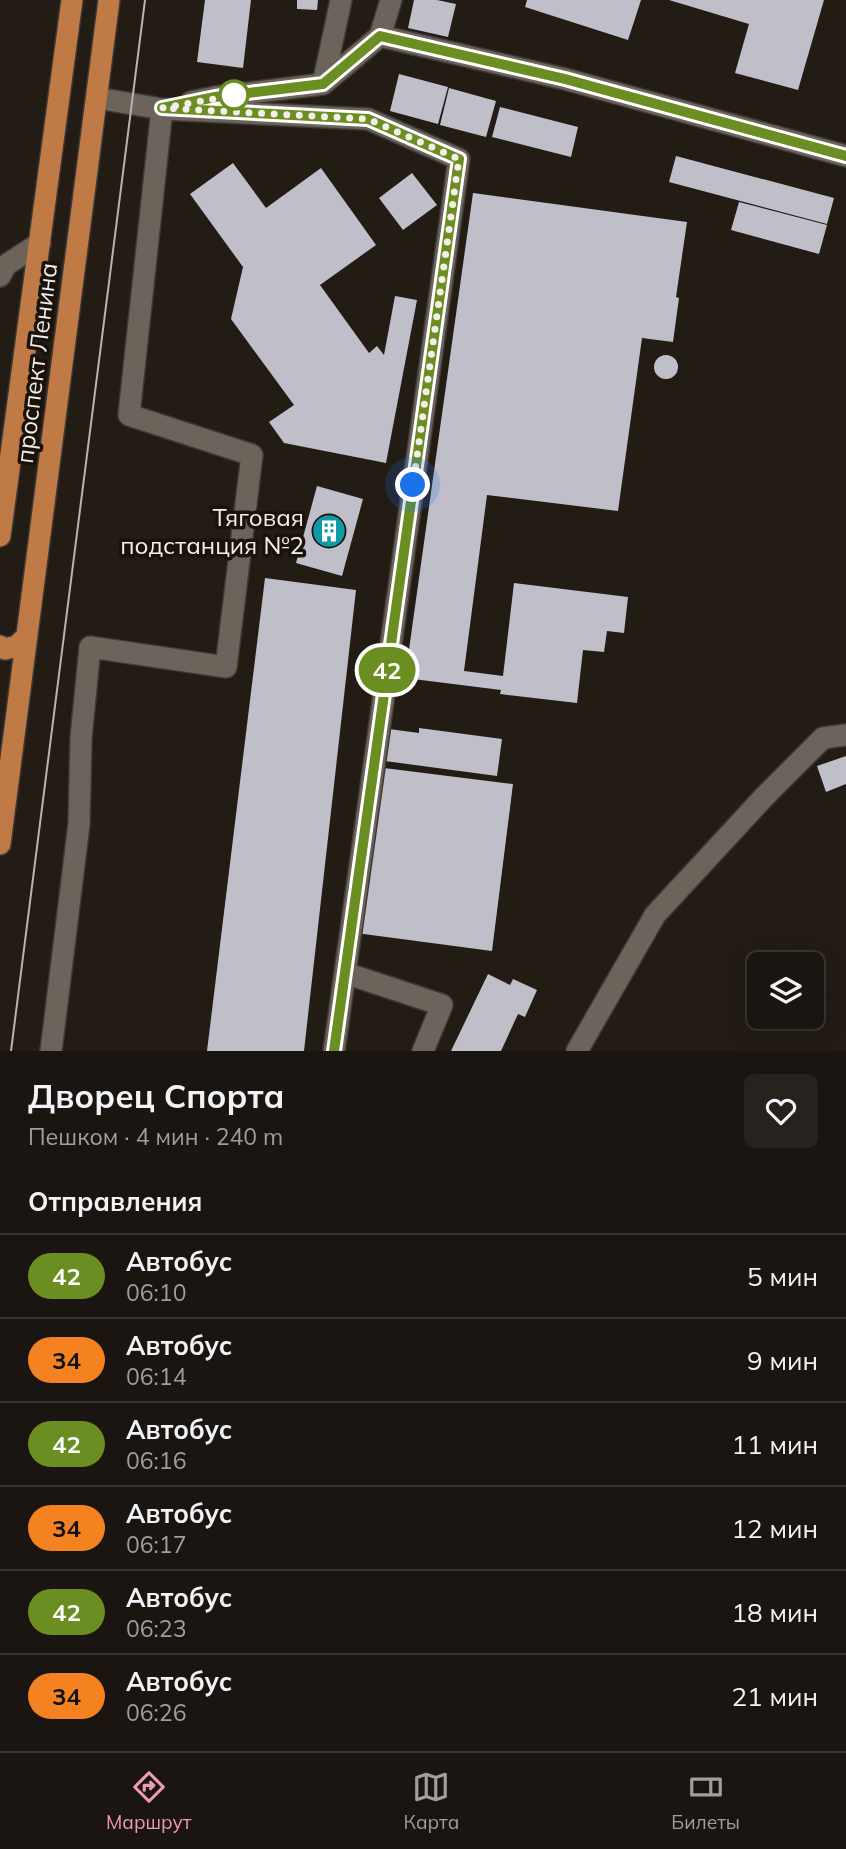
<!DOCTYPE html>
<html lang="ru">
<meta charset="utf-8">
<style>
:root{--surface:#1a1510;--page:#27221e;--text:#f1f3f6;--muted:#9f9f9f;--line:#383430;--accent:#ef9ab8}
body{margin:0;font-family:Mulish,sans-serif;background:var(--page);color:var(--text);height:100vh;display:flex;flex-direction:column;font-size:26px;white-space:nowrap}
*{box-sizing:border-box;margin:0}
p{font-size:23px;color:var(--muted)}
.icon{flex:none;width:38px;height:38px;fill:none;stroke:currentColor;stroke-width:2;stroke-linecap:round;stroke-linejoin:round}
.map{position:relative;height:1051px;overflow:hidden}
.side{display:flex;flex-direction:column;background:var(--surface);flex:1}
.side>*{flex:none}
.badge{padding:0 14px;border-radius:23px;font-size:24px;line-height:46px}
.tools{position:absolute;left:747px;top:952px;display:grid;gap:14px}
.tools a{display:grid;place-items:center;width:77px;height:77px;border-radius:10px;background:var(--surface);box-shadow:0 7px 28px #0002,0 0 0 2px var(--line);font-size:35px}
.you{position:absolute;width:35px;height:35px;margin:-18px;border:5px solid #fff;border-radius:50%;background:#1a73e8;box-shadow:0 0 0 10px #1a73e833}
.map>.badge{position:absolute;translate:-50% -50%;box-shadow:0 0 0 4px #fff}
h2{padding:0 28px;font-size:26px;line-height:63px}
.round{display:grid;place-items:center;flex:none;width:74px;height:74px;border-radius:10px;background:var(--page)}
.headline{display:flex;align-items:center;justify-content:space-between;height:119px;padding:0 28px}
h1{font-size:33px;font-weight:700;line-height:52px}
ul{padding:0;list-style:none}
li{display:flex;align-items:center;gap:21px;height:84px;padding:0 28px;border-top:2px solid var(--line)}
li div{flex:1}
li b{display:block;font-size:26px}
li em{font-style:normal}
li .badge{min-width:77px;font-weight:700;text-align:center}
.menu{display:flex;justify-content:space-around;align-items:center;height:98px;border-top:2px solid var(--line);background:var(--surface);font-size:19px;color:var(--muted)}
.menu a{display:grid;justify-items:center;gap:4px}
.menu .current{color:var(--accent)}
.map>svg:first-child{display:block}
</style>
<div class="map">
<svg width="846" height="1051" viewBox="0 0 846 1051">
<rect width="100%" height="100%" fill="#231c15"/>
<!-- building -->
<path fill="#bfbec9" d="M 205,0 L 251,0 L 243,68 L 197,62 Z
M 297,0 L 318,0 L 317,10 L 297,9 Z
M 414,0 L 437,0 L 456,4 L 448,37 L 408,28 Z
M 527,0 L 641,0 L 628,40 L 525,7 Z
M 669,0 L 824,0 L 798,90 L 735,73 L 749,24 Z
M 399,74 L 448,87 L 438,124 L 390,111 Z
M 449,88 L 496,101 L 486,137 L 440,125 Z
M 500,107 L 578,127 L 571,157 L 492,137 Z
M 676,156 L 834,198 L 827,224 L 669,182 Z
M 233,163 L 266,208 L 321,168 L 376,245 L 320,285 L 369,353 L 377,346 L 384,355 L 395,296 L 417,300 L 386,463 L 284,443 L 269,422 L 294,405 L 231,319 L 243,267 L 190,194 Z
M 412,173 L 437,205 L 403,230 L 379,198 Z
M 473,193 L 687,222 L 676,297 L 679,298 L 673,342 L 642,338 L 618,511 L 487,495 L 464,671 L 503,676 L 514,583 L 628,597 L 624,633 L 607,631 L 604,652 L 583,650 L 577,703 L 500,694 L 501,690 L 405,678 Z
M 739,202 L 827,225 L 819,254 L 731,230 Z
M654 367a12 12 0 1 1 24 0a12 12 0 1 1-24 0Z
M 317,486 L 363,499 L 342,576 L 296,563 Z
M 265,578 L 356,590 L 304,1051 L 207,1051 Z
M 419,728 L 502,739 L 497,776 L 385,761 L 389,729 L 419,733 Z
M 846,756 L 846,784 L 826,792 L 817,766 Z
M 376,767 L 513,784 L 492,951 L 356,933 Z
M 488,974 L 510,985 L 513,979 L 537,990 L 525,1017 L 518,1014 L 501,1051 L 451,1051 Z"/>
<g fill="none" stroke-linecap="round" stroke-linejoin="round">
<!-- minor casing -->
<g stroke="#3f3936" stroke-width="24">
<path id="minor" d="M 380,36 L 391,0
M 323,84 L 341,0
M 97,98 L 162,109 L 368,119 L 459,159 L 334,1051
M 191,102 L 215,97 L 323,84 L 380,36 L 565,79 L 846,156
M 0,276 L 6,265 L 40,243
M 345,973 L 442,1005 L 423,1051
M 51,1051 L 79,824 L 81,738 L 90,647 L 226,667 L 252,455 L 129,415 L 162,109
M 577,1051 L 655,915 L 764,797 L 823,738 L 846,735"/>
</g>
<!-- major casing -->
<g stroke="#3f3936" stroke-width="24">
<path id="major" d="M 0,536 L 72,0
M 0,646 L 5,649 L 17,646 L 27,636
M 0,844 L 109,0"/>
</g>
<!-- minor -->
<use href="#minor" stroke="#6c635b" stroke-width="21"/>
<!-- major -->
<use href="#major" stroke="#bf7a46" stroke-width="21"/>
<!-- tram -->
<path stroke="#b9b4ae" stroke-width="2" d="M 11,1051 L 145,0"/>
</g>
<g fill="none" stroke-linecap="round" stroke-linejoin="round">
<!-- line casing -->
<g stroke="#fff" stroke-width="16">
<path id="line" d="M 334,1051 L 459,159 L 368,119 L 162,108 L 215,97 L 323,84 L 380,36 L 565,79 L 846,156"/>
</g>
<!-- line -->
<use href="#line" stroke="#6b8e23" stroke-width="10"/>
<!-- walk -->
<path stroke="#f3eee9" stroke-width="7" stroke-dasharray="0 12.6" d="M 234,95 L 242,94 L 162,108 L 368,119 L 459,159 L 413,485"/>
</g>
<!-- icons -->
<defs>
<g id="building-disc" transform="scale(1.75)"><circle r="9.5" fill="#0f9aa8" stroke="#1a130c"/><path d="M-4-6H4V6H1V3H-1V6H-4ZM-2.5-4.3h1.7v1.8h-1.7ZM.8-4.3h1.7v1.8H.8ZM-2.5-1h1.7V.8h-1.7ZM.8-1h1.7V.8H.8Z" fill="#fff"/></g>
</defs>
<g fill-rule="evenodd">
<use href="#building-disc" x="329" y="531"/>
</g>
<!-- markers -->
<circle fill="#fff" stroke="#6b8e23" stroke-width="3.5" cx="234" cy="95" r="14"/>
<g text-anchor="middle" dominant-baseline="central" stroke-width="7" stroke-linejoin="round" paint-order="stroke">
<!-- street labels -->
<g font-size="24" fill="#f3eee9" stroke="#1a130c">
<text transform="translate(36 363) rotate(-83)">проспект Ленина</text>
</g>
<!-- poi labels -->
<g font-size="24" fill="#f3eee9" stroke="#1a130c" text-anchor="end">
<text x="304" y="517">Тяговая<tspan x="304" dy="28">подстанция №2</tspan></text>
</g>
</g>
</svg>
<div class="tools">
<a><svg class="icon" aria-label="layers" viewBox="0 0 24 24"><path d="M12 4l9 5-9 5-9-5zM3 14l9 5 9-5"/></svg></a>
</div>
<div class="you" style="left:413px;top:485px"></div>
<b class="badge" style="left:387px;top:670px;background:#6b8e23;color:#fff">42</b>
</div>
<section class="side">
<div class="headline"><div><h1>Дворец Спорта</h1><p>Пешком · 4 мин · 240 m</p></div><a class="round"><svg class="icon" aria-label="heart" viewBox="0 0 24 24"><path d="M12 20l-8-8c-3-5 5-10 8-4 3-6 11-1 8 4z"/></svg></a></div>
<h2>Отправления</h2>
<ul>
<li><span class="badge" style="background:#6b8e23;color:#fff">42</span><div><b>Автобус</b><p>06:10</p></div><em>5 мин</em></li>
<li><span class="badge" style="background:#f58220;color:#111">34</span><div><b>Автобус</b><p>06:14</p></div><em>9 мин</em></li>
<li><span class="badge" style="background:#6b8e23;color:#fff">42</span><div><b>Автобус</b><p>06:16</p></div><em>11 мин</em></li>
<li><span class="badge" style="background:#f58220;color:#111">34</span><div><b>Автобус</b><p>06:17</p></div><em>12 мин</em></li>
<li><span class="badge" style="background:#6b8e23;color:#fff">42</span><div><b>Автобус</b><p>06:23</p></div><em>18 мин</em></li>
<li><span class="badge" style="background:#f58220;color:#111">34</span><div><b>Автобус</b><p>06:26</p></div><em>21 мин</em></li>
</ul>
</section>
<nav class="menu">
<a class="current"><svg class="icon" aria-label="directions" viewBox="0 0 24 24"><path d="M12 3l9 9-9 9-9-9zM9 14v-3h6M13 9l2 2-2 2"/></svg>Маршрут</a>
<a><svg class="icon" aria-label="map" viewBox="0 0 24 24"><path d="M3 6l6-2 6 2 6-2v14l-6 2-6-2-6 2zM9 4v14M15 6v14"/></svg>Карта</a>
<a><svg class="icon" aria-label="tickets" viewBox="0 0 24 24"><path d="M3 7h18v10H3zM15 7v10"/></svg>Билеты</a>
</nav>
